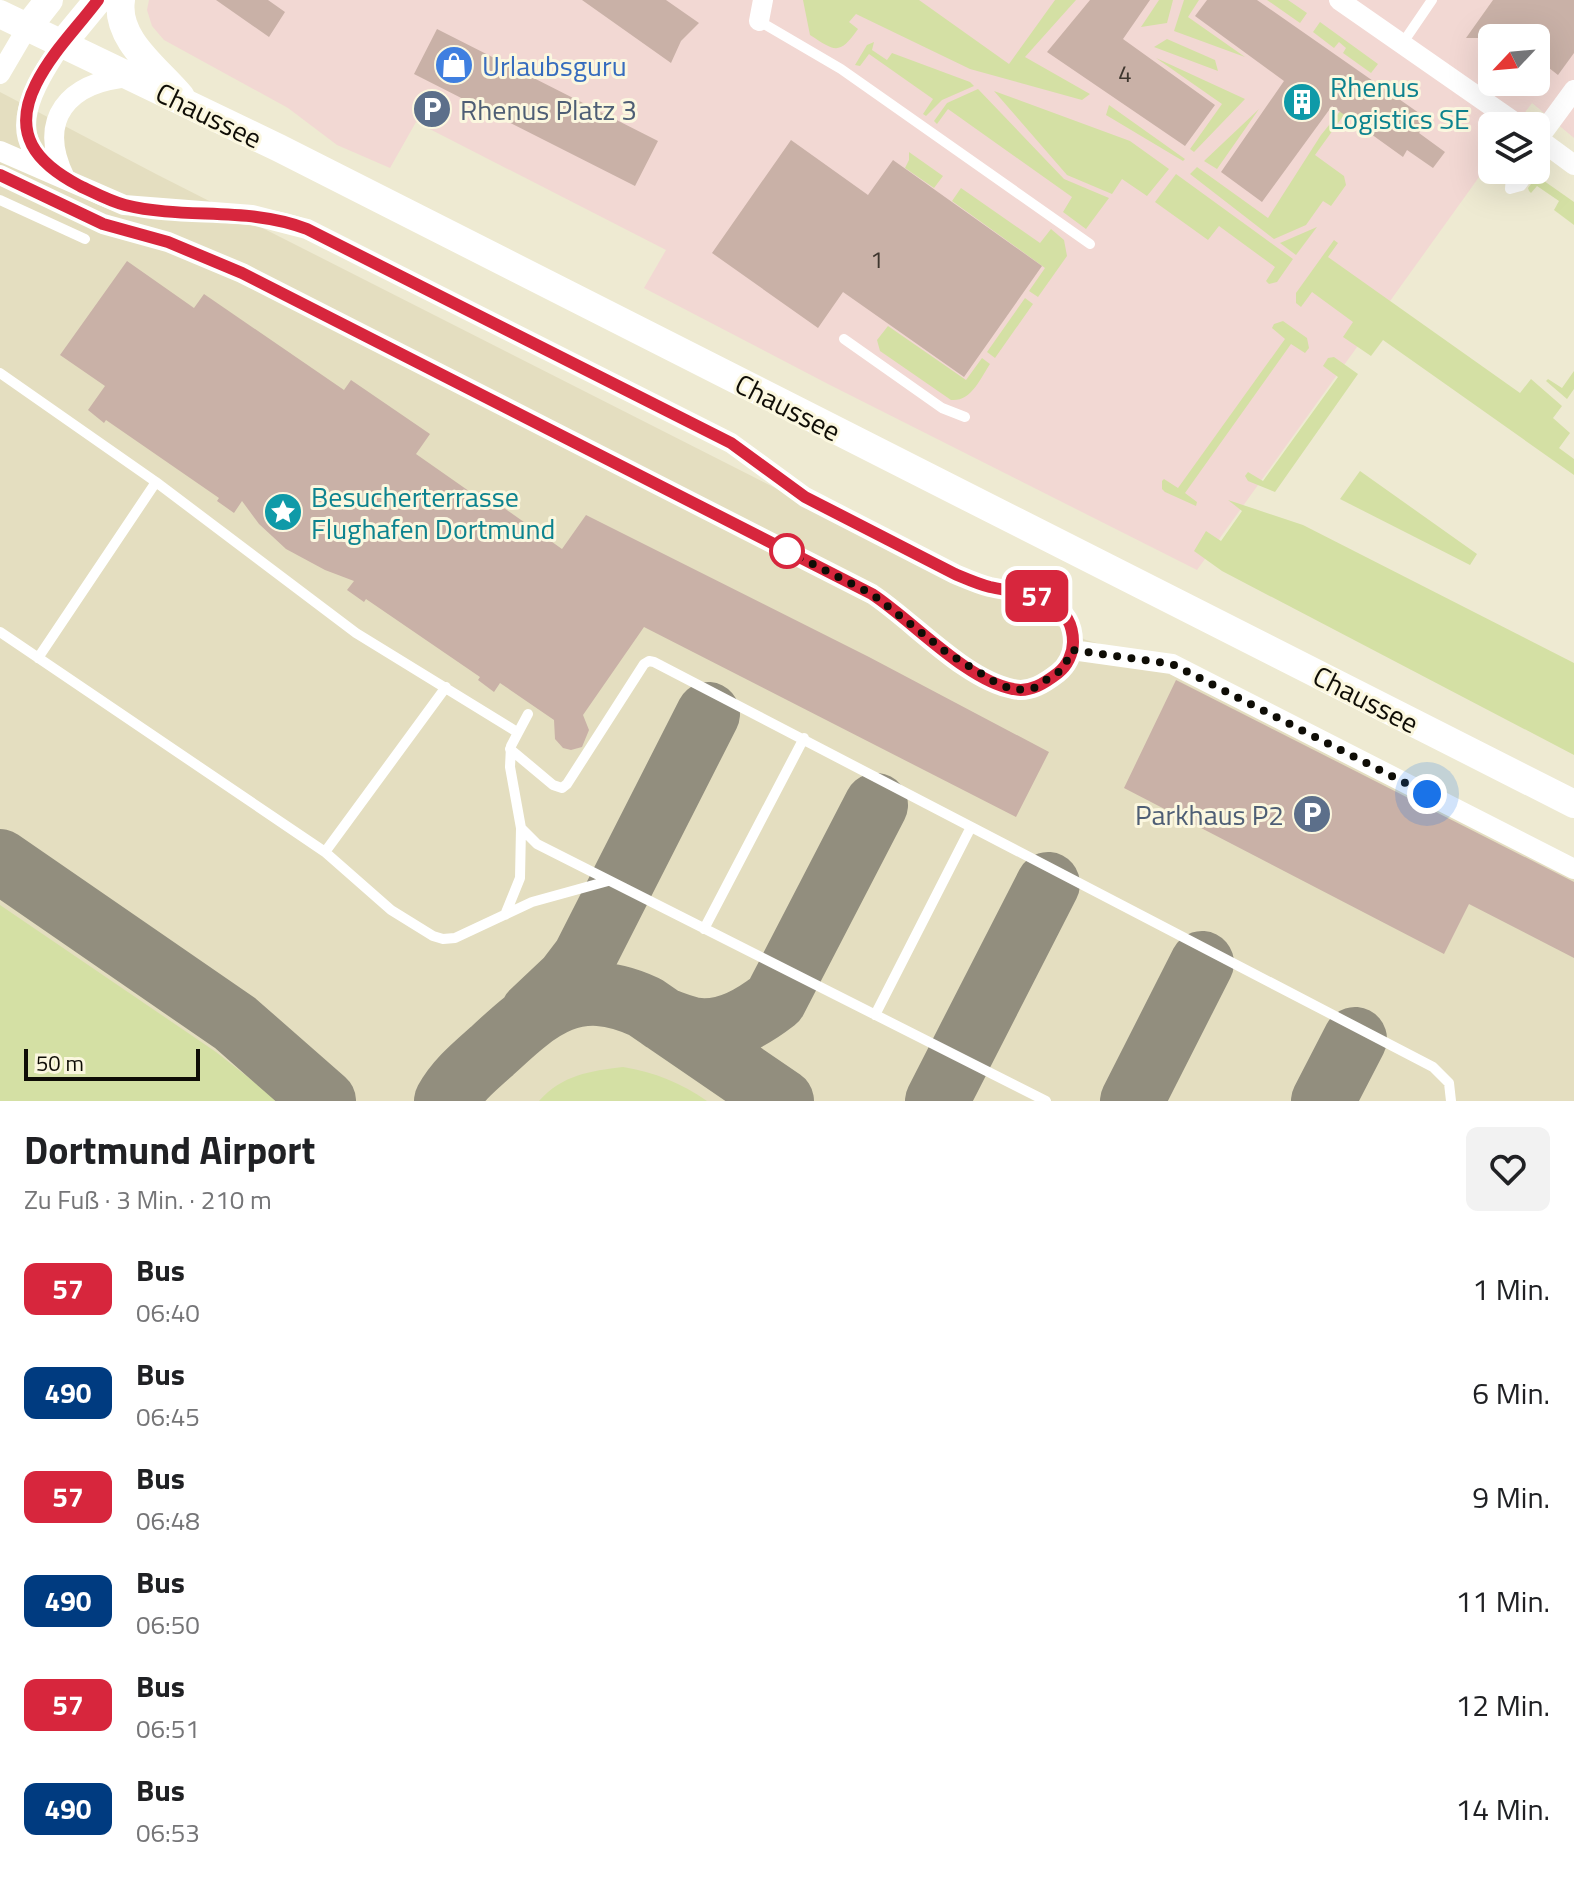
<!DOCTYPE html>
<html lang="de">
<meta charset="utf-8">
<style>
:root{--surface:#fff;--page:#f2f2f2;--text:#202124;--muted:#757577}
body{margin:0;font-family:"Titillium Web",sans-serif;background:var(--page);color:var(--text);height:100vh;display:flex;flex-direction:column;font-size:30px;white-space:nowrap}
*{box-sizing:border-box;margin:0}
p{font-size:26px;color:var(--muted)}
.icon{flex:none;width:44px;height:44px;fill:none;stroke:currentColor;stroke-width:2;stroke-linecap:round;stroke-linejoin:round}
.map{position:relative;height:1101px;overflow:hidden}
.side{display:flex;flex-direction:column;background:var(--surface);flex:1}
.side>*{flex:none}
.badge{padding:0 16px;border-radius:12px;font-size:28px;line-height:52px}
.needle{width:52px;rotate:244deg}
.fabs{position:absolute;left:1478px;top:24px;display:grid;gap:16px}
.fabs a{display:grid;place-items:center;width:72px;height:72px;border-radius:12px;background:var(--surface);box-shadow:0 8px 32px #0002;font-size:40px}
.scale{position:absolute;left:24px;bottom:20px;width:176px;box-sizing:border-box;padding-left:8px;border:4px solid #0f0d06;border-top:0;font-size:22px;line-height:28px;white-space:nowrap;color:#0f0d06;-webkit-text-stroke:6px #fbf7df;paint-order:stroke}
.you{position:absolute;width:40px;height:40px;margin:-20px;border:6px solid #fff;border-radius:50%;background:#1a73e8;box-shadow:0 0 0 12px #1a73e833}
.map>.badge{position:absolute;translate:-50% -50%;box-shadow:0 0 0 4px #fff}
.round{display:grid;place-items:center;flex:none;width:84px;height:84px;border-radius:12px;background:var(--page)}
.head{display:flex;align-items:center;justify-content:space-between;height:136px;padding:0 24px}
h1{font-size:38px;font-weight:700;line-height:60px}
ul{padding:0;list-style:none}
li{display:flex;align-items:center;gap:24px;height:104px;padding:0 24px}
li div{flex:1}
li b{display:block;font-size:30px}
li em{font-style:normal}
li .badge{min-width:88px;font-weight:700;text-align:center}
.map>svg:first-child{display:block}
</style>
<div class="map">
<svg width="1574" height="1101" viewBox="0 0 1574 1101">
<rect width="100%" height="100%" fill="#eeead2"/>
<!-- commercial -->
<path fill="#f2d8d3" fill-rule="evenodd" d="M 149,0 L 1574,0 L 1574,138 L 1532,103 L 1515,126 L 1492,126 L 1492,159 L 1197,570 L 828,384 L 644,288 L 666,250 L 416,122 L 390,168 L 337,145 L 288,108 L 164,40 L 152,26 L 147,10 ZM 1492,38 L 1536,38 L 1536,82 L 1492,82 Z"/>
<!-- built -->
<path fill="#e4dec0" d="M 0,92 L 156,174 L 797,499 L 1086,640 L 1172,664 L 1574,869 L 1574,1101 L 0,1101 Z"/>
<!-- green -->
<path fill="#d4e0a4" d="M 803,0 L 919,0 L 1009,64 L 1055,0 L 1076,0 L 1025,57 L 1090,94 L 1082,100 L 970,69 L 856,14 L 849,22 L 858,29 C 839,56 835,51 810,35 Z
M 1159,0 L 1173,0 L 1167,23 L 1141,27 Z
M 1184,0 L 1199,0 L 1188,17 L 1245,57 L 1174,31 Z
M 1267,0 L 1288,0 L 1307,13 L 1300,23 Z
M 1320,22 L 1378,64 L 1371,73 L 1343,53 L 1346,48 L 1339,42 L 1334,48 L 1313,32 Z
M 1167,39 L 1215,60 L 1218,71 L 1154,47 Z
M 874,42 L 872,50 L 887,60 L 892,53 L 970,82 L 974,86 L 942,100 L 926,116 L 923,114 L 933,99 L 869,54 L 860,66 L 855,65 L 867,45 Z
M 1156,58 L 1245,99 L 1194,152 L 1190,149 L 1222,104 Z
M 978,89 L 1064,179 L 1109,198 L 1086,229 L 1063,212 L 1072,197 L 948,109 L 937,124 L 934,121 L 947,103 Z
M 994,91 L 1130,141 L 1169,169 L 1147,196 L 1122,179 L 1112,194 L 1067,175 Z
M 1109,105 L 1185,159 L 1183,161 L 1106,115 Z
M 1259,109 L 1217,169 L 1204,161 Z
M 1342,109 L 1346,112 L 1315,155 L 1344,176 L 1346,185 L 1331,206 L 1323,201 L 1306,225 L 1274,239 L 1190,174 L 1197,167 L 1268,218 L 1321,135 Z
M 909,152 L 943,176 L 934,188 L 905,168 L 909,160 Z
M 1176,174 L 1293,259 L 1277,282 L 1269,284 L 1266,281 L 1275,267 L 1219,226 L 1208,240 L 1155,202 Z
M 1537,176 L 1574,202 L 1574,225 L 1554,210 L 1559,201 L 1537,186 L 1531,193 L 1529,191 L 1528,188 Z
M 961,188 L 1040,243 L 1051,229 L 1064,240 L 1067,256 L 1038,297 L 1029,291 L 1045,268 L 952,201 Z
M 1317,227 L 1296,255 L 1280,243 Z
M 1334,240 L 1338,243 L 1328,257 L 1520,393 L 1531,379 L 1562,406 L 1553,418 L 1570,433 L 1559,448 L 1574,459 L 1574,475 L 1383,340 L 1371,356 L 1343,337 L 1353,322 L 1312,292 L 1301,307 L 1296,303 L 1296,293 Z
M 1025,298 L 1033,304 L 995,358 L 987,352 Z
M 1283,321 L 1307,338 L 1309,348 L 1305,353 L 1291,344 L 1185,493 L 1197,502 L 1196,506 L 1165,492 L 1162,489 L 1162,481 L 1164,479 L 1178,488 L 1285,339 L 1272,328 L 1274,324 Z
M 888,326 L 966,380 L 982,358 L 990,364 C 980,379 971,402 951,400 L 880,351 L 877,340 Z
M 1334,357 L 1358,374 L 1275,492 L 1248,481 L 1245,476 L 1248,472 L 1263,481 L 1338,377 L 1323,366 L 1328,358 Z
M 1574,371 L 1574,389 L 1567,399 L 1546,381 L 1548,379 L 1562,388 Z
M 1360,471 L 1477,554 L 1470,565 L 1340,499 Z
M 1228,500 L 1303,525 L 1574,663 L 1574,755 L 1222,571 L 1194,551 L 1206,531 L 1221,541 L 1242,511 Z
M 0,905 L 216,1052 L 278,1101 L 0,1101 Z
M 623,1067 C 655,1072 681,1083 707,1101 L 539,1101 C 562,1075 590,1071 623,1067 Z"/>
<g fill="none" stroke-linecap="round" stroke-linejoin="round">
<!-- taxiway -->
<path stroke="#928e7e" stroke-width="64" d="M 0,861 L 235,1023 L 324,1101
M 532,1013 L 568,979 L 584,958 L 708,714
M 662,1019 C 674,1023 687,1029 699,1030 C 728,1032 753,1017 775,1000 L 876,805
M 446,1101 C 457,1081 474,1067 492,1051 C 540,1006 576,975 645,1007 L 782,1101
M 937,1101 L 1048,884
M 1132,1101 L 1202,963
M 1323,1101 L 1355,1039"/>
</g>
<!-- building -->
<path fill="#c9b1a7" d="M 216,0 L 268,0 L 285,12 L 269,37 Z
M 582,0 L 666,0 L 699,23 L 681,41 L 671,63 Z
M 1090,0 L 1150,0 L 1123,39 L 1215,105 L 1185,146 L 1047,52 Z
M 1207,0 L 1257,0 L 1429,120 L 1419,133 L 1445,152 L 1433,168 L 1407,150 L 1403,157 L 1332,106 L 1262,202 L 1221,172 L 1284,81 L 1195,16 Z
M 1493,0 L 1574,0 L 1574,53 L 1558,75 L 1549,68 L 1536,87 L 1536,38 L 1492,38 L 1492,48 L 1478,38 L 1466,38 Z
M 437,29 L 658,141 L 635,186 L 414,74 Z
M 791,140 L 868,195 L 893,160 L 1042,266 L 964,377 L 843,292 L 818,328 L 712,253 Z
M 127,261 L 194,308 L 204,294 L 344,390 L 351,380 L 430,434 L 416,454 L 476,496 L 480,491 L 562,549 L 586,515 L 869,657 L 1049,752 L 1016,817 L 644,627 L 583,715 L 589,730 L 582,747 L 571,750 L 563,748 L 555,739 L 554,720 L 500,683 L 494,692 L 478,680 L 480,677 L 366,599 L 364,602 L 347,590 L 354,581 L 325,570 L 286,549 L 259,524 L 242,501 L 234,513 L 217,501 L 219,498 L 106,420 L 104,423 L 88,410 L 105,386 L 60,355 Z
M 1176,680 L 1574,882 L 1574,958 L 1469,904 L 1444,954 L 1124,788 Z"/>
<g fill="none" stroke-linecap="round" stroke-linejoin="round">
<!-- service -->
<path stroke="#fff" stroke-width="10" d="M 759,21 L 841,69 L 1090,244
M 1402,44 L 1432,0
M 1536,166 L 1549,147
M 1515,170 L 1511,176 L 1510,189 L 1521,186 L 1533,170
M 0,200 L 85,239
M 844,339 L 942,408 L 965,417
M 0,373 L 156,482 L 356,633 L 517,732
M 0,632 L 325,852 L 391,910 L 433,936 L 443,939 L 455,938 L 532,902 L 608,881
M 38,658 L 156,482
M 528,714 L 511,746 L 510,767 L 521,828 L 537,844 L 1046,1101
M 510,749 L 553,785 L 562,788 L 567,784 L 644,664 L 649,661 L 654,662 L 1433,1067 L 1449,1083 L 1451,1101
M 325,852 L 446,687
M 505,915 L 520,878 L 521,828
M 704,929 L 804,738
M 875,1015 L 971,827"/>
<!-- minor -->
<path stroke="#fff" stroke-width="20" d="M 1339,0 L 1520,126
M 759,21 L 763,0
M 0,74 L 27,28
M 1536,137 L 1574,165
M 1538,139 L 1574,90
M 0,151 L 124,205 L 252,215 L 307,229 L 731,443 L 805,497 L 955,574 C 967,579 978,584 990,587 C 1022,594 1073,596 1073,642 C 1073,654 1067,666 1058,673 C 1045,683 1030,693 1013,689 C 965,680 913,621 872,594 L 242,273 L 168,242 L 103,224 L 0,175
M 52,169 C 1,135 37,82 61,45
M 65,178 C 36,119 68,82 130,77
M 1072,650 L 1172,664 L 1574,869"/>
<!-- secondary -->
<path stroke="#fff" stroke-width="28" d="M 121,0 C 115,40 158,69 181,97
M 0,14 L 279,148 L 1574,804
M 27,28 L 49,0
M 61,45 L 98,0"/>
</g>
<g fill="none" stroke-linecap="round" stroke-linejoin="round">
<!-- line casing -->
<g stroke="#fff" stroke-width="18">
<path id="line" d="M 0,175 L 103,224 L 168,242 L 242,273 L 872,594 C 913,621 966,680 1013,689 C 1030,693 1045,683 1058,673 C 1067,666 1073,654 1073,642 C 1073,595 1022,594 990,587 C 978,584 967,579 955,574 L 805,497 L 731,443 L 307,229 C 248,206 185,220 125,205 C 109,201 95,193 80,186 C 36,163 11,134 36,84 C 52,52 77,28 98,0"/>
</g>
<!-- line -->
<use href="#line" stroke="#d7263d" stroke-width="12"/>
<!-- walk -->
<path stroke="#0f0d06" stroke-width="8" stroke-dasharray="0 14.4" d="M 787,551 L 872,594 L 946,652 L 998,684 L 1014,690 L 1034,688 L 1063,669 L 1072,650 L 1172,664 L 1427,794"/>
</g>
<!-- icons -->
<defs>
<g id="shop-disc" transform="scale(2)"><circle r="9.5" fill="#3f7fe0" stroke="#fbf7df"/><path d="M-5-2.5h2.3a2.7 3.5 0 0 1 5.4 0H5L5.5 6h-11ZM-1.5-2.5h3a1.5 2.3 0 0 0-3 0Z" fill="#fff"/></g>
<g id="building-disc" transform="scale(2)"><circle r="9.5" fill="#0f9aa8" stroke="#fbf7df"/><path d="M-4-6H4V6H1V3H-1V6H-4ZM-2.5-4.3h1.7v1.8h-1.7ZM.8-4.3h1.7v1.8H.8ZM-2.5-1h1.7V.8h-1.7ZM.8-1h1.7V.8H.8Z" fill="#fff"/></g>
<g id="parking-disc" transform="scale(2)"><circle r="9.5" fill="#5c6f8a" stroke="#fbf7df"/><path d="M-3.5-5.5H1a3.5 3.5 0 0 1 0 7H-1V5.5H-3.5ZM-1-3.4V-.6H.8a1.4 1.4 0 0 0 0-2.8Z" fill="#fff"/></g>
<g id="sight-disc" transform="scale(2)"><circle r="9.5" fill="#0f9aa8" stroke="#fbf7df"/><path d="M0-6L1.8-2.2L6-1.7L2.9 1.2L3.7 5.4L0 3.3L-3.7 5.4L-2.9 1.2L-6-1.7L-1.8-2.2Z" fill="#fff"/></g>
</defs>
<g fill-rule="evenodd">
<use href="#shop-disc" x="454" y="65"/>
<use href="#building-disc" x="1302" y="102"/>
<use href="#parking-disc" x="432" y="109"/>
<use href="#sight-disc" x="283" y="512"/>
<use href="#parking-disc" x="1312" y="814"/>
</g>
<!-- markers -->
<circle fill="#fff" stroke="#d7263d" stroke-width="4" cx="787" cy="551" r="16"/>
<g text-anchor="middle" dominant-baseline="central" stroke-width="6" stroke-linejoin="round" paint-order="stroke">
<!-- number labels -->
<g font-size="24" fill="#3e362e">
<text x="1125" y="73">4</text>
<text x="877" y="259">1</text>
</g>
<!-- shop labels -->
<g font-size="28" fill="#366cbe" stroke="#fbf7df" text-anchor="start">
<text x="482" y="65">Urlaubsguru</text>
</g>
<!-- culture labels -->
<g font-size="28" fill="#0d838f" stroke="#fbf7df" text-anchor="start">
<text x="1330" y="86">Rhenus<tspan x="1330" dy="32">Logistics SE</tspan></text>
<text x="311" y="496">Besucherterrasse<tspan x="311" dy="32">Flughafen Dortmund</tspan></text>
</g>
<!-- service labels -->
<g font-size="28" fill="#4e5e75" stroke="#fbf7df" text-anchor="start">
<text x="460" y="109">Rhenus Platz 3</text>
<text x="1284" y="814" text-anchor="end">Parkhaus P2</text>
</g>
<!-- street labels -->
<g font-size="28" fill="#0f0d06" stroke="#fbf7df">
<text transform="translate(209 115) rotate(26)">Chaussee</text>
<text transform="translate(788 407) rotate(27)">Chaussee</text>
<text transform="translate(1366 699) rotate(27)">Chaussee</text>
</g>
</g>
</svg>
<div class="fabs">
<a><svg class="needle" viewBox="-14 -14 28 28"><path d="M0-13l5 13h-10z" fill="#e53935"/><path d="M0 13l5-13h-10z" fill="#757577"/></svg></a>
<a><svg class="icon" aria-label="layers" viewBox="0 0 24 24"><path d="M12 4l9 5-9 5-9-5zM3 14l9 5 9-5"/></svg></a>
</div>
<div class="scale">50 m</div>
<div class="you" style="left:1427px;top:794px"></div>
<b class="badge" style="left:1037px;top:596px;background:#d7263d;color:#fff">57</b>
</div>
<section class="side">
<div class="head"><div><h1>Dortmund Airport</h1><p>Zu Fuß · 3 Min. · 210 m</p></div><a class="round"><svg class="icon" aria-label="heart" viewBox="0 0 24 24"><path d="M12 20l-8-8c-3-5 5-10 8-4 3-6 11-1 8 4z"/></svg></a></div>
<ul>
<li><span class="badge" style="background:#d7263d;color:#fff">57</span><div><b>Bus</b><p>06:40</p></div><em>1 Min.</em></li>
<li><span class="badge" style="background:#003b80;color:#fff">490</span><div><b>Bus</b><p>06:45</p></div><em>6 Min.</em></li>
<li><span class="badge" style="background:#d7263d;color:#fff">57</span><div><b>Bus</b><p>06:48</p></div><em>9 Min.</em></li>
<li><span class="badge" style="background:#003b80;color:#fff">490</span><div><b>Bus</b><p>06:50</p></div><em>11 Min.</em></li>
<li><span class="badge" style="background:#d7263d;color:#fff">57</span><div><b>Bus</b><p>06:51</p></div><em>12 Min.</em></li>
<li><span class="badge" style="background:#003b80;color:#fff">490</span><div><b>Bus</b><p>06:53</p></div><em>14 Min.</em></li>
</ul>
</section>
